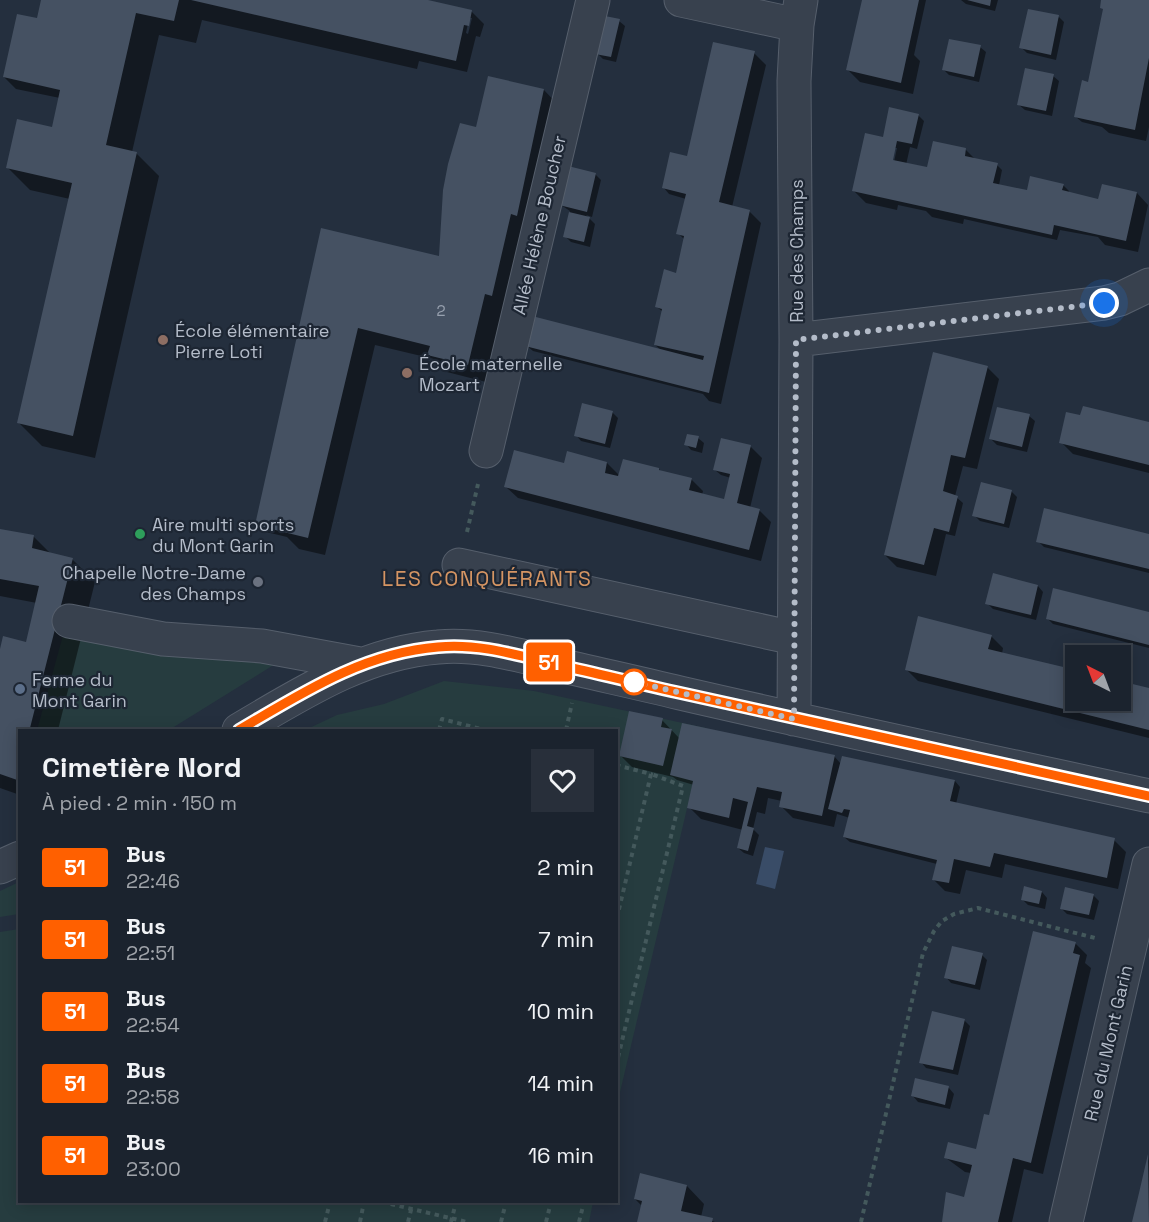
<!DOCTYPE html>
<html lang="fr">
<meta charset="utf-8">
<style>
:root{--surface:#1b232e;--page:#282f3a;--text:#f1f3f6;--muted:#a0a4aa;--line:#39404a}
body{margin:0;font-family:"Space Grotesk",sans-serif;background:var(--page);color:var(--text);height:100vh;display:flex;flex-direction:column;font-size:22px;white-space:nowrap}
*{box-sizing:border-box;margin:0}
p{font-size:20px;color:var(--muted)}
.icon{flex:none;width:33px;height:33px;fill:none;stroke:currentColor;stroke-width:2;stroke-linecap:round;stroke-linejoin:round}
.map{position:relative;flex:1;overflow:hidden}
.sheet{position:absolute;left:18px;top:729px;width:600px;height:474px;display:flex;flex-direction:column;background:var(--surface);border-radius:0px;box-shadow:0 3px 15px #0003,0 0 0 2px var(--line)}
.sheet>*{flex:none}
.badge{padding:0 12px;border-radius:4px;font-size:21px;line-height:39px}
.needle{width:39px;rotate:318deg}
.fabs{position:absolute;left:1065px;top:645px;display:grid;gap:12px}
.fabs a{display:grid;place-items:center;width:66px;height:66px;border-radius:0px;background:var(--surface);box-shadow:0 3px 15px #0003,0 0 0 2px var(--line);font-size:30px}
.you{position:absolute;width:30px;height:30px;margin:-15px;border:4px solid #fff;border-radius:50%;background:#1a73e8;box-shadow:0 0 0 9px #1a73e833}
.map>.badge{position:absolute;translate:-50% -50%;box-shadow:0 0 0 3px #fff}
.round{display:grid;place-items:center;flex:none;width:63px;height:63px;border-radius:0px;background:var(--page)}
.head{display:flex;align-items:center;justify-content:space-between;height:102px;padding:0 24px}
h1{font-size:28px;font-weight:700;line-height:45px}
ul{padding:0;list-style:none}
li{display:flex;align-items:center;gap:18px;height:72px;padding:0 24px}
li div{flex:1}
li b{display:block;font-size:22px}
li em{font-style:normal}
li .badge{min-width:66px;font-weight:700;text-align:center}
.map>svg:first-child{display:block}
</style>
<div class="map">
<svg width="1149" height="1222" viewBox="0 0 1149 1222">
<rect width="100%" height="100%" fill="#242f3e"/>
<!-- green -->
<path fill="#263c3f" d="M 63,635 L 280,661 L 169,730 L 37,730 Z
M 444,681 L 534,691 L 706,728 L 617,1105 L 616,730 L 305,730 L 337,715 L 384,704 Z
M 19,882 L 19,914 L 0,917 L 0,891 Z
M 19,929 L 20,1202 L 593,1202 L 589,1222 L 0,1222 L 0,932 Z"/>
<!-- water -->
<path fill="#394c67" d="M 765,847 L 784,851 L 775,889 L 756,884 Z"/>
<!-- shadow -->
<path fill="#0007" fill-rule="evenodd" d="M 42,0 L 421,0 L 472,12 L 484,24 L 480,37 L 476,36 L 467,72 L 419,61 L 417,69 L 202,20 L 196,43 L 159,35 L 132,152 L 136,153 L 159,176 L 95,458 L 42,446 L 19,423 L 70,199 L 30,190 L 7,167 L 53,129 L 60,98 L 16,89 L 4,77 L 38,20 ZM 469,18 L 472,18 L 468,34 L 466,33 Z
M 863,0 L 926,0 L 914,55 L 920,61 L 913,94 L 860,82 L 848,70 Z
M 961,0 L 998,0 L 995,11 L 966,4 Z
M 1103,0 L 1149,0 L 1149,127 L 1146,141 L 1109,133 L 1102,127 L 1082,122 L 1076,117 L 1090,83 L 1105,11 Z
M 1059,17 L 1064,22 L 1056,60 L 1027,53 L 1021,47 Z
M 619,21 L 625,26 L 616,62 L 603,59 L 597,53 Z
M 980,47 L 986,52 L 979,82 L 949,75 L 943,69 Z
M 754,53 L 766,65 L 732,207 L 749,211 L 761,223 L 721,404 L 709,401 L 703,394 L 533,351 L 527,346 L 662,351 L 655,345 L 663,312 L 657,307 L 677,275 L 685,240 L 678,233 L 686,199 L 669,194 L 664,188 L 687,158 Z
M 1053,76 L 1059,81 L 1052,116 L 1025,110 L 1019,105 Z
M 544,90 L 561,108 L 509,313 L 502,311 L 486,382 L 447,372 L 434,359 L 375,345 L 325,555 L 299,549 L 287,537 L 262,531 L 256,525 L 322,230 L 441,258 L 477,128 Z
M 918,115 L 924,121 L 917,149 L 910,147 L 906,165 L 926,169 L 966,150 L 976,160 L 997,165 L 1002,170 L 999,185 L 1028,191 L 1063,185 L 1069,191 L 1068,193 L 1098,200 L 1137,193 L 1148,205 L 1138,252 L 1105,245 L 1098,237 L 1060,230 L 1057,240 L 964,219 L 963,224 L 932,217 L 926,211 L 898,205 L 897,210 L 866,203 L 854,191 L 884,139 ZM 894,148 L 897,148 L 894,162 L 891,162 Z
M 595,174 L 601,180 L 592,217 L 586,215 L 595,224 L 590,247 L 571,242 L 565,236 L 570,211 L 561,205 Z
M 987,367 L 999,379 L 977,469 L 963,466 L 955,496 L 963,503 L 955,536 L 946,534 L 936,576 L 897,567 L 885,555 Z
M 612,412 L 618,418 L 610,448 L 581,441 L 576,435 Z
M 1029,416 L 1035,421 L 1027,452 L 997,445 L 991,439 Z
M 1149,424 L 1149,473 L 1073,454 L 1061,442 Z
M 698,438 L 704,443 L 702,453 L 691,450 L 686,444 Z
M 751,447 L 762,458 L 750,508 L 759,510 L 771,522 L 761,561 L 518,498 L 506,487 L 565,465 L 607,463 L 620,476 L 659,469 L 661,472 L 691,479 L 703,491 L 702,495 L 725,501 L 731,478 L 721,475 L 715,470 Z
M 1011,491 L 1017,497 L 1009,528 L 980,521 L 974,515 Z
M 0,531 L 33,536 L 51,554 L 72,559 L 95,582 L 58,730 L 20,730 L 20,795 L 0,788 L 0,655 L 27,644 L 37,603 L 0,596 Z
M 1149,536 L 1149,573 L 1044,547 L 1038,541 Z
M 1038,586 L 1043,592 L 1036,620 L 993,609 L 987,603 Z
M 1149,614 L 1149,648 L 1053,624 L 1047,618 Z
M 991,636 L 1003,648 L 1002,654 L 1076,700 L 1120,700 L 1149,690 L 1149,738 L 918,681 L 906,669 Z
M 662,720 L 680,739 L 834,756 L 841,764 L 955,781 L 960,787 L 956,804 L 1114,840 L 1126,852 L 1118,889 L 1005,864 L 1002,878 L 966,870 L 960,894 L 945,891 L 933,879 L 937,864 L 850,842 L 844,837 L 850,818 L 837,814 L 834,827 L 793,818 L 781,806 L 782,801 L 768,798 L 765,814 L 757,812 L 753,829 L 759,835 L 753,856 L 744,853 L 738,848 L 743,830 L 701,819 L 689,807 L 694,785 L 677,780 L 673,777 L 632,767 L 620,755 Z
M 1042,892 L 1047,898 L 1045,909 L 1028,905 L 1023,900 Z
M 1093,895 L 1099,901 L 1094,920 L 1067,914 L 1062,909 Z
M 1075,943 L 1087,955 L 1085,963 L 1091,968 L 1043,1174 L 1024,1169 L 1012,1222 L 944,1222 L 966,1198 L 971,1173 L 965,1172 L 946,1158 L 977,1151 L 991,1117 Z
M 982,955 L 987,960 L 980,990 L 951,983 L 946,977 Z
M 964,1020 L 970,1026 L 958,1075 L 926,1068 L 921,1062 Z
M 949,1088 L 954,1094 L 950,1109 L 918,1102 L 913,1096 Z
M 1149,1157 L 1149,1222 L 1134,1222 Z
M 687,1186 L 704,1204 L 701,1217 L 715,1222 L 638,1222 L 642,1206 L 635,1199 Z"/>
<!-- building -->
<path fill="#455162" d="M 41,0 L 179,0 L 174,21 L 136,13 L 106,145 L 137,152 L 73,436 L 17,423 L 72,183 L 6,168 L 17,119 L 52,127 L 60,90 L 3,77 L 17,14 L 37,18 Z
M 191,0 L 428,0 L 472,10 L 469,26 L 464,25 L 456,61 Z
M 862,0 L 919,0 L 901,83 L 846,70 Z
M 967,0 L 991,0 L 990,6 Z
M 1101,0 L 1149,0 L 1149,58 L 1135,130 L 1074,117 L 1082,80 L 1088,82 L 1103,9 L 1100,8 Z
M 1028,9 L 1059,15 L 1051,55 L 1019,48 Z
M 605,16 L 620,19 L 611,57 L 595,54 Z
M 949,39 L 981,45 L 974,77 L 942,70 Z
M 713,42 L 755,51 L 719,202 L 750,210 L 709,393 L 525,346 L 532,316 L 703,360 L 704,356 L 654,345 L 662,309 L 655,307 L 664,269 L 676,273 L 684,236 L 676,234 L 686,194 L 662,188 L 670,152 L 687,156 Z
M 1025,68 L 1054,74 L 1046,111 L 1017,105 Z
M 488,76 L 544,89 L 517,216 L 511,214 L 492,296 L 485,294 L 468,365 L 427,355 L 430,346 L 358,328 L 308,538 L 255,525 L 321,228 L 439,256 L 443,190 L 448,164 L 460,123 L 476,127 Z
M 889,107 L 919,114 L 912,144 L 897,141 L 893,160 L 927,167 L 933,141 L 966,148 L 965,156 L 998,163 L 993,183 L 1027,190 L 1030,176 L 1064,184 L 1062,190 L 1098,199 L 1102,184 L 1137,192 L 1126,241 L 1054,225 L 1052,235 L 852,191 L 865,133 L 883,137 Z
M 568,166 L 596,173 L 587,212 L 559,205 Z
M 569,212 L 590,217 L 584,242 L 563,237 Z
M 933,352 L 988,366 L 965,458 L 951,455 L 943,491 L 958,496 L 949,532 L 934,528 L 924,565 L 884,555 Z
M 582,403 L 613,411 L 605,444 L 574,436 Z
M 1083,406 L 1149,422 L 1149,465 L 1059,443 L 1066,412 L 1080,415 Z
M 997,407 L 1030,414 L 1022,447 L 989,439 Z
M 687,434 L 699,436 L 696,448 L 684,445 Z
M 721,438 L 751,445 L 737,503 L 760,509 L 749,550 L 504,487 L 514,450 L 564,463 L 567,451 L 607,462 L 605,473 L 618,476 L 623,459 L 659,468 L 659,470 L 692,478 L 689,490 L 724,499 L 730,474 L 713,470 Z
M 981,482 L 1012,490 L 1004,524 L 972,516 Z
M 1044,508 L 1149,534 L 1149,569 L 1036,542 Z
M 0,529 L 34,535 L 32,548 L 73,558 L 30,728 L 36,730 L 20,730 L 20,781 L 0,774 L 0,649 L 3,636 L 26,642 L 39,586 L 0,579 Z
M 993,573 L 1038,585 L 1031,615 L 985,604 Z
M 1053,588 L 1149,612 L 1149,645 L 1046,619 Z
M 918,616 L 992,635 L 988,649 L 1076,670 L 1076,700 L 1120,700 L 1120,681 L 1149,688 L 1149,730 L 905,670 Z
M 629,711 L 663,718 L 661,727 L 672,729 L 663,766 L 619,756 Z
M 682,723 L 835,755 L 822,816 L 779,807 L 782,792 L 757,787 L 747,826 L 754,828 L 748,851 L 737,848 L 748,802 L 733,798 L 729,818 L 687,808 L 693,781 L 670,775 Z
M 842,756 L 955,780 L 950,801 L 1115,838 L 1107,878 L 994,853 L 990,867 L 954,859 L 949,883 L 932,880 L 937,860 L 843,837 L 850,810 L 844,809 L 842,813 L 828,809 Z
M 1024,886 L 1042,891 L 1039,904 L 1021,900 Z
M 1065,887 L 1094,894 L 1089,915 L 1060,909 Z
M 1033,931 L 1076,942 L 1073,953 L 1080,955 L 1031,1163 L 1013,1158 L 998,1222 L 942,1222 L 946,1192 L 964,1197 L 972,1165 L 944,1158 L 948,1142 L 976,1149 L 984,1114 L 989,1115 Z
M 952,946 L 983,953 L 975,985 L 944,978 Z
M 932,1011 L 965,1019 L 953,1070 L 919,1063 Z
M 915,1078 L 949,1086 L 945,1105 L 911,1096 Z
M 1148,1154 L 1149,1222 L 1132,1222 L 1139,1193 Z
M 640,1173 L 687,1185 L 681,1211 L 713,1218 L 712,1222 L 637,1222 L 642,1201 L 634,1199 Z"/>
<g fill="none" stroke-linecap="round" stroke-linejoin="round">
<!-- minor casing -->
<g stroke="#565f6c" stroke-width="35">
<path id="minor" d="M 681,0 L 797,25
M 796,340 L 1104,303 L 1120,299 L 1149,285
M 486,451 L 593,0
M 459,565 L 794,638
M 69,621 L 163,639 L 262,646 L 360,664
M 794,719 L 796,340 L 794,81 L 797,25 L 801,0
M 239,730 C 302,693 363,653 438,647 C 477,643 517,655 555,664 C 597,674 639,683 680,693 C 836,729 993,762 1149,796
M 0,867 L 20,858
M 1066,1222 L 1149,864"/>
</g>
<!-- path -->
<path stroke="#44595c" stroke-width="4" stroke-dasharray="4.5 4.5" stroke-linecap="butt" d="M 467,532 L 478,484
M 439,730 L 442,719 L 485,730
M 566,730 L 572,703
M 616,765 L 651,774 L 616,922
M 616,1066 L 683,786 L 651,774
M 382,1202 L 467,1222
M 325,1222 L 330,1202
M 360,1222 L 364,1202
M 408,1222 L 413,1202
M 451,1222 L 456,1202
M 501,1222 L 506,1202
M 546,1222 L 551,1202
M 579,1222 L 584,1202
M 861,1222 L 923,953 L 934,931 L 942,921 L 954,914 L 978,908 L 1095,938"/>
<!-- minor -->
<use href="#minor" stroke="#38414e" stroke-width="33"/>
</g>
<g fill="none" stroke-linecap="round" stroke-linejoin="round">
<!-- line casing -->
<g stroke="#fff" stroke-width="14">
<path id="line" d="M 239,730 C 302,693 363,653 438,647 C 478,643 517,655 555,664 C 595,673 635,683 676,692 C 833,728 991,762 1149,796"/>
</g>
<!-- line -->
<use href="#line" stroke="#ff6000" stroke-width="9"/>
<!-- walk -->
<path stroke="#b4bcc9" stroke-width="6" stroke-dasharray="0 10.8" d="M 634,682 L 794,719 L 796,340 L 1104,303"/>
</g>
<!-- markers -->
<g fill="#8d6e63" stroke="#1d2633" stroke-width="2">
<circle cx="163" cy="340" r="6"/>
<circle cx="407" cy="373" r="6"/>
</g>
<circle fill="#2e9e5b" stroke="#1d2633" stroke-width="2" cx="140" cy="534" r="6"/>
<circle fill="#6b7280" stroke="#1d2633" stroke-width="2" cx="258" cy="582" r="6"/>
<circle fill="#fff" stroke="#ff6000" stroke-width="3" cx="634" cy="682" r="12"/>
<circle fill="#5c6f8a" stroke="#1d2633" stroke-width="2" cx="20" cy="689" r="6"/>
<g text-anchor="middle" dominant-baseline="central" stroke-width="4.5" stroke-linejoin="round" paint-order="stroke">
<!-- number labels -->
<g font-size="15" fill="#98a1af">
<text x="441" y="310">2</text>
</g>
<!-- street labels -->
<g font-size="18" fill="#b4bcc9" stroke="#1d2633">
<text transform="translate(539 225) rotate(-77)">Allée Hélène Boucher</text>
<text transform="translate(796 251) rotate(-90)">Rue des Champs</text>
<text transform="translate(1108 1043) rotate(-77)">Rue du Mont Garin</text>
</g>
<!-- poi labels -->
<g font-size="18" fill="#b4bcc9" stroke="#1d2633" text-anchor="start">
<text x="175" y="330">École élémentaire<tspan x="175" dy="21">Pierre Loti</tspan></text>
<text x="419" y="363">École maternelle<tspan x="419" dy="21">Mozart</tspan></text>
<text x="152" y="524">Aire multi sports<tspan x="152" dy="21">du Mont Garin</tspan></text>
<text x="246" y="572" text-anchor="end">Chapelle Notre-Dame<tspan x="246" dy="21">des Champs</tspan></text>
<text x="32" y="679">Ferme du<tspan x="32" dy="21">Mont Garin</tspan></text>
</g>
<!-- quarter labels -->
<g font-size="21" letter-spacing="1.5" fill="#d59563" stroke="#1d2633">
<text x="487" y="578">LES CONQUÉRANTS</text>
</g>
</g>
</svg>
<div class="fabs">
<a><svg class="needle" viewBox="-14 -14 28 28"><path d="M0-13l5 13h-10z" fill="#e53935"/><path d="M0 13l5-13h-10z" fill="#a0a4aa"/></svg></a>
</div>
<div class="you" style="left:1104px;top:303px"></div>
<b class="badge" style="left:549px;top:662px;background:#ff6000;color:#fff">51</b>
<section class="sheet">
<div class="head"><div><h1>Cimetière Nord</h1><p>À pied · 2 min · 150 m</p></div><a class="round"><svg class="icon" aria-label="heart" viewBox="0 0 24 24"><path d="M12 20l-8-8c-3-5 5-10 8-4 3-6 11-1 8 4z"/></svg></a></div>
<ul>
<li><span class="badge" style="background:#ff6000;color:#fff">51</span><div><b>Bus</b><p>22:46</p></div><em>2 min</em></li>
<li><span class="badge" style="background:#ff6000;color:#fff">51</span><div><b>Bus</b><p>22:51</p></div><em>7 min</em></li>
<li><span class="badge" style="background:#ff6000;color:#fff">51</span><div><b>Bus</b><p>22:54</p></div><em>10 min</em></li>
<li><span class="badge" style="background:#ff6000;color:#fff">51</span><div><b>Bus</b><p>22:58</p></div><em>14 min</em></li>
<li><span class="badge" style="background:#ff6000;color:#fff">51</span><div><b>Bus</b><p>23:00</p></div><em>16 min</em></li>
</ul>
</section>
</div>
